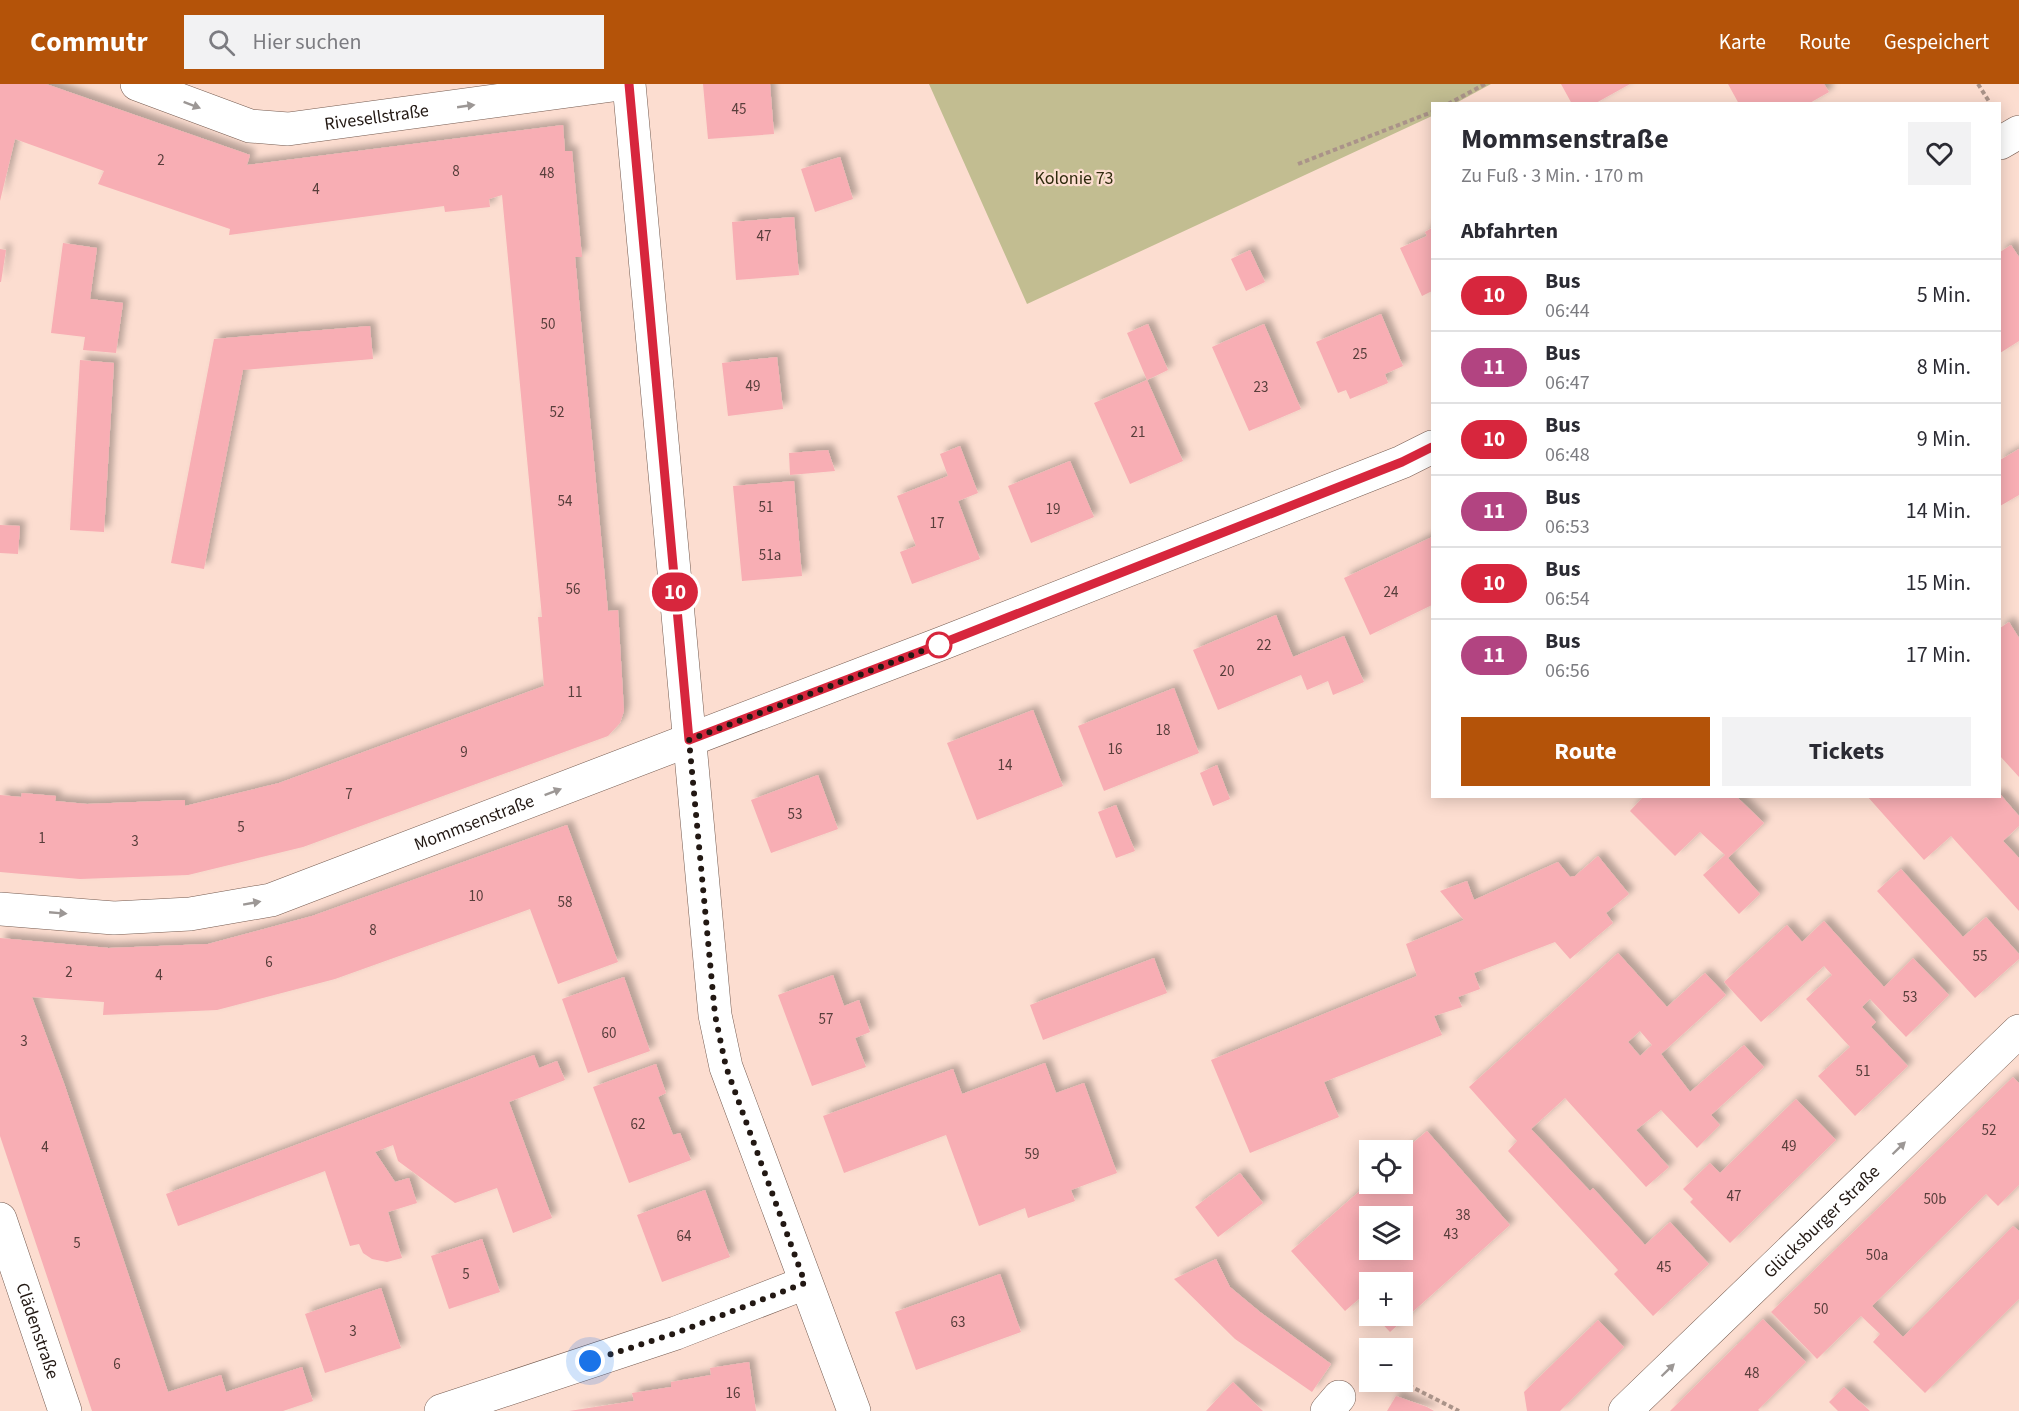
<!DOCTYPE html>
<html lang="de">
<meta charset="utf-8">
<style>
:root{--surface:#fff;--page:#f2f2f3;--text:#2b2b33;--muted:#7c7c81;--line:#e1e1e2;--accent:#b45309}
body{margin:0;font-family:"Source Sans 3",sans-serif;background:var(--page);color:var(--text);height:100vh;display:flex;flex-direction:column;font-size:22px;white-space:nowrap}
*{box-sizing:border-box;margin:0}
p{font-size:20px;color:var(--muted)}
.icon{flex:none;width:33px;height:33px;fill:none;stroke:currentColor;stroke-width:2;stroke-linecap:round;stroke-linejoin:round}
.map{position:relative;flex:1;overflow:hidden}
.side{position:absolute;left:1431px;top:18px;width:570px;height:696px;display:flex;flex-direction:column;background:var(--surface);border-radius:0px;box-shadow:0 3px 15px #0003}
.side>*{flex:none}
.badge{padding:0 12px;border-radius:20px;font-size:21px;line-height:39px}
.buttons{position:absolute;left:1359px;top:1056px;display:grid;gap:12px}
.buttons a{display:grid;place-items:center;width:54px;height:54px;border-radius:0px;background:var(--surface);box-shadow:0 3px 15px #0003;font-size:30px}
.you{position:absolute;width:30px;height:30px;margin:-15px;border:4px solid #fff;border-radius:50%;background:#1a73e8;box-shadow:0 0 0 9px #1a73e833}
.map>.badge{position:absolute;translate:-50% -50%;box-shadow:0 0 0 3px #fff}
h2{padding:0 30px;font-size:22px;line-height:54px}
.round{display:grid;place-items:center;flex:none;width:63px;height:63px;border-radius:0px;background:var(--page)}
.head{display:flex;align-items:center;justify-content:space-between;height:102px;padding:0 30px}
h1{font-size:28px;font-weight:700;line-height:45px}
.action{display:flex;gap:12px;margin-top:auto;padding:12px 30px}
.action a{flex:1;height:69px;border-radius:0px;background:var(--accent);color:#fff;font-size:24px;font-weight:700;line-height:69px;text-align:center}
.action a+a{background:var(--page);color:var(--text)}
ul{padding:0;list-style:none}
li{display:flex;align-items:center;gap:18px;height:72px;padding:0 30px;border-top:2px solid var(--line)}
li div{flex:1}
li b{display:block;font-size:22px}
li em{font-style:normal}
li .badge{min-width:66px;font-weight:700;text-align:center}
header{display:flex;align-items:center;gap:36px;box-sizing:border-box;height:84px;padding:0 30px;background:var(--accent);color:#fff}
header strong{font-size:28px}
nav{display:flex;gap:33px;margin-inline-start:auto;font-size:21px}
.search{width:420px;height:54px;background:var(--page);display:flex;align-items:center;gap:15px;box-sizing:border-box;padding:0 21px;border-radius:0px;color:var(--muted);font-size:22px}
.map>svg:first-child{display:block}
</style>
<header>
<strong>Commutr</strong>
<div class="search"><svg class="icon" aria-label="search" viewBox="0 0 24 24"><circle cx="10" cy="10" r="6"/><path d="M15 15l6 6"/></svg>Hier suchen</div>
<nav><a>Karte</a><a>Route</a><a>Gespeichert</a></nav>
</header>
<div class="map">
<svg width="2019" height="1327" viewBox="0 0 2019 1327">
<defs>
<filter id="shadow"><feDropShadow dx="5.5" dy="-5.5" stdDeviation="3" flood-color="#0004"/></filter>
</defs>
<rect width="100%" height="100%" fill="#fcddd0"/>
<!-- green -->
<path fill="#c2bd91" d="M 929,0 L 1491,0 L 1456,19 L 1432,20 L 1432,32 L 1027,220 Z"/>
<!-- building -->
<path fill="#f8aeb4" fill-rule="evenodd" filter="url(#shadow)" d="M 0,0 L 46,0 L 250,71 L 247,81 L 563,41 L 565,67 L 572,67 L 582,173 L 575,173 L 608,527 L 618,526 L 624,627 L 620,639 L 608,652 L 303,763 L 188,791 L 80,795 L 0,788 L 0,711 L 21,713 L 22,709 L 56,712 L 55,717 L 87,720 L 185,716 L 185,722 L 279,699 L 544,602 L 538,533 L 542,533 L 502,111 L 489,115 L 490,123 L 445,128 L 444,122 L 229,151 L 230,145 L 98,100 L 104,87 L 15,55 L 0,117 Z
M 703,0 L 770,0 L 774,50 L 708,55 Z
M 1561,0 L 1630,0 L 1594,20 L 1572,20 Z
M 1728,0 L 1824,0 L 1829,8 L 1808,20 L 1739,20 Z
M 840,73 L 853,115 L 815,128 L 801,85 Z
M 794,133 L 799,191 L 736,196 L 732,138 Z
M 1432,144 L 1432,207 L 1422,212 L 1400,164 L 1427,152 L 1425,148 Z
M 63,159 L 97,164 L 90,215 L 123,219 L 116,269 L 83,266 L 85,253 L 51,249 Z
M 2011,161 L 2019,173 L 2019,257 L 2000,269 L 2000,168 Z
M 0,165 L 6,166 L 1,198 L 0,198 Z
M 1250,166 L 1265,198 L 1246,207 L 1231,175 Z
M 1381,230 L 1403,282 L 1385,290 L 1388,299 L 1350,315 L 1346,306 L 1338,309 L 1316,258 Z
M 1148,240 L 1168,286 L 1147,296 L 1127,249 Z
M 1264,240 L 1301,325 L 1249,347 L 1212,263 Z
M 370,242 L 373,275 L 243,286 L 204,485 L 171,479 L 214,255 Z
M 777,273 L 783,325 L 728,332 L 722,279 Z
M 80,276 L 114,279 L 104,448 L 70,446 Z
M 1147,296 L 1183,377 L 1130,400 L 1094,319 Z
M 960,362 L 978,409 L 958,417 L 980,475 L 912,500 L 900,468 L 916,462 L 897,412 L 948,392 L 940,370 Z
M 2019,365 L 2019,411 L 2000,422 L 2000,376 Z
M 828,366 L 835,387 L 790,391 L 789,369 Z
M 1070,377 L 1094,433 L 1031,459 L 1008,402 Z
M 794,397 L 802,492 L 742,497 L 733,402 Z
M 0,441 L 20,442 L 18,470 L 0,469 Z
M 1432,453 L 1432,521 L 1370,551 L 1344,494 Z
M 1276,531 L 1293,573 L 1344,552 L 1364,598 L 1333,611 L 1328,597 L 1307,606 L 1301,591 L 1218,626 L 1193,566 Z
M 2009,538 L 2019,554 L 2019,693 L 2000,672 L 2000,544 Z
M 1174,604 L 1199,669 L 1104,707 L 1078,642 Z
M 1033,626 L 1063,702 L 977,736 L 947,659 Z
M 1217,681 L 1230,715 L 1213,722 L 1200,689 Z
M 818,691 L 838,745 L 771,769 L 751,716 Z
M 2000,710 L 2019,732 L 2019,742 L 2003,757 L 2019,774 L 2019,827 L 1951,752 L 1924,776 L 1867,712 L 2000,712 Z
M 1644,712 L 1740,712 L 1738,714 L 1764,739 L 1728,774 L 1760,810 L 1739,830 L 1703,791 L 1725,771 L 1700,748 L 1675,772 L 1630,727 Z
M 1116,721 L 1135,767 L 1116,774 L 1098,728 Z
M 567,741 L 618,878 L 558,900 L 530,825 L 335,895 L 217,926 L 103,931 L 104,918 L 32,913 L 65,1002 L 168,1308 L 221,1291 L 226,1308 L 302,1283 L 313,1317 L 283,1327 L 92,1327 L 0,1052 L 0,854 L 109,864 L 208,860 L 312,832 Z
M 1598,772 L 1629,810 L 1606,829 L 1613,839 L 1570,875 L 1555,858 L 1474,889 L 1480,905 L 1458,913 L 1462,923 L 1434,932 L 1442,951 L 1324,998 L 1339,1033 L 1250,1069 L 1211,976 L 1417,892 L 1406,860 L 1464,836 L 1440,807 L 1467,797 L 1474,816 L 1558,778 L 1570,793 L 1575,792 Z
M 1901,785 L 1963,853 L 1986,833 L 2019,870 L 2019,875 L 1975,914 L 1877,807 Z
M 1824,837 L 1884,903 L 1913,874 L 1949,911 L 1906,953 L 1870,915 L 1862,923 L 1876,938 L 1871,943 L 1908,982 L 1855,1032 L 1818,992 L 1850,963 L 1806,915 L 1832,891 L 1824,882 L 1761,938 L 1724,898 L 1787,841 L 1802,858 Z
M 1618,869 L 1667,923 L 1705,889 L 1726,911 L 1661,970 L 1690,1008 L 1744,961 L 1764,983 L 1711,1031 L 1720,1041 L 1697,1064 L 1661,1026 L 1636,1046 L 1669,1083 L 1646,1103 L 1565,1014 L 1531,1045 L 1590,1107 L 1593,1104 L 1645,1161 L 1670,1138 L 1709,1180 L 1653,1232 L 1614,1190 L 1618,1186 L 1508,1067 L 1517,1057 L 1469,1003 ZM 1640,947 L 1652,961 L 1640,972 L 1628,958 Z
M 1154,874 L 1167,909 L 1043,956 L 1030,921 Z
M 833,891 L 844,922 L 859,916 L 870,948 L 855,954 L 866,983 L 812,1002 L 778,911 Z
M 624,893 L 650,967 L 588,989 L 562,915 Z
M 534,971 L 539,984 L 557,977 L 565,996 L 509,1018 L 552,1134 L 513,1149 L 497,1104 L 455,1119 L 398,1077 L 393,1061 L 375,1068 L 395,1098 L 409,1094 L 417,1119 L 388,1128 L 402,1174 L 387,1178 L 372,1175 L 363,1169 L 359,1160 L 350,1162 L 325,1087 L 178,1142 L 166,1110 Z
M 1045,979 L 1056,1009 L 1084,999 L 1117,1089 L 1071,1106 L 1075,1117 L 1028,1134 L 1025,1124 L 979,1142 L 946,1051 L 844,1089 L 823,1032 L 953,985 L 962,1010 Z
M 656,980 L 666,1009 L 658,1013 L 673,1051 L 680,1049 L 691,1076 L 629,1099 L 593,1003 Z
M 2013,993 L 2019,999 L 2019,1101 L 1998,1122 L 1986,1110 L 1872,1222 L 1903,1253 L 2013,1142 L 2019,1147 L 2019,1215 L 1925,1309 L 1873,1258 L 1880,1250 L 1861,1232 L 1817,1275 L 1771,1228 Z
M 1796,1015 L 1836,1056 L 1730,1159 L 1690,1118 L 1693,1115 L 1683,1105 L 1710,1079 L 1720,1089 Z
M 1427,1047 L 1510,1141 L 1390,1248 L 1375,1232 L 1402,1232 L 1402,1198 L 1370,1198 L 1370,1225 L 1360,1214 L 1345,1227 L 1291,1167 L 1370,1098 L 1370,1100 L 1402,1100 L 1402,1068 ZM 1370,1132 L 1402,1132 L 1402,1166 L 1370,1166 Z
M 1240,1089 L 1263,1119 L 1218,1153 L 1195,1123 Z
M 705,1106 L 730,1173 L 662,1198 L 637,1131 Z
M 482,1155 L 500,1208 L 449,1225 L 431,1172 Z
M 1216,1175 L 1230,1203 L 1260,1228 L 1331,1280 L 1312,1308 L 1235,1255 L 1174,1195 Z
M 1000,1190 L 1021,1248 L 916,1286 L 895,1228 Z
M 381,1204 L 401,1264 L 325,1289 L 305,1230 Z
M 1763,1235 L 1806,1278 L 1758,1326 L 1760,1327 L 1670,1327 Z
M 1598,1236 L 1624,1263 L 1560,1327 L 1527,1327 L 1524,1308 Z
M 749,1278 L 756,1327 L 569,1327 L 634,1317 L 632,1309 L 671,1303 L 671,1298 L 711,1291 L 710,1284 Z
M 1233,1298 L 1263,1327 L 1206,1327 Z
M 1844,1303 L 1870,1327 L 1838,1327 L 1829,1318 Z
M 1396,1312 L 1427,1323 L 1434,1327 L 1387,1327 Z"/>
<g fill="none" stroke-linecap="round" stroke-linejoin="round">
<!-- street casing -->
<g stroke="#755b50" stroke-width="34">
<g id="street">
<path id="s1" d="M 137,0 L 250,42 L 288,45 L 620,0"/>
<path d="M 629,0 L 715,931 L 726,983 L 854,1327"/>
<path d="M 2000,59 L 2019,48"/>
<path id="s2" d="M 0,825 L 114,834 L 190,830 L 271,816 L 943,559 L 1402,378 L 1432,363"/>
<path id="s3" d="M 0,1135 L 65,1327"/>
<path d="M 441,1327 L 676,1249 L 805,1199"/>
<path d="M 1327,1327 L 1339,1313"/>
<path id="s4" d="M 1625,1327 L 2019,947"/>
</g>
</g>
<!-- path -->
<path stroke="#aa9389" stroke-width="4" stroke-dasharray="4.5 3" stroke-linecap="butt" d="M 1978,0 L 1990,19
M 1448,20 L 1485,0
M 1298,80 L 1432,28
M 1402,1298 L 1459,1327"/>
<!-- street -->
<use href="#street" stroke="#fff" stroke-width="33"/>
</g>
<!-- one-way arrows -->
<defs><path id="oneway-solid" d="M-6-.8H1V-3.2L6.5 0L1 3.2V.8H-6Z" transform="scale(1.5)"/></defs>
<g fill="#9c9795">
<use href="#oneway-solid" transform="translate(192 21) rotate(21)"/>
<use href="#oneway-solid" transform="translate(466 22) rotate(-8)"/>
<use href="#oneway-solid" transform="translate(553 708) rotate(-21)"/>
<use href="#oneway-solid" transform="translate(252 819) rotate(-10)"/>
<use href="#oneway-solid" transform="translate(58 829) rotate(5)"/>
<use href="#oneway-solid" transform="translate(1899 1064) rotate(-44)"/>
<use href="#oneway-solid" transform="translate(1668 1286) rotate(-44)"/>
</g>
<g fill="none" stroke-linecap="round" stroke-linejoin="round">
<!-- line casing -->
<g stroke="#fff" stroke-width="14">
<path id="line" d="M 629,0 L 689,656 L 943,559 L 1402,378 L 1432,363"/>
</g>
<!-- line -->
<use href="#line" stroke="#d7263d" stroke-width="9"/>
<!-- walk -->
<path stroke="#221813" stroke-width="6" stroke-dasharray="0 10.8" d="M 590,1277 L 676,1249 L 805,1199 L 726,983 L 715,931 L 689,656 L 943,559 L 939,561"/>
</g>
<!-- markers -->
<circle fill="#fff" stroke="#d7263d" stroke-width="3" cx="939" cy="561" r="12"/>
<g text-anchor="middle" dominant-baseline="central" stroke-width="4.5" stroke-linejoin="round" paint-order="stroke">
<!-- number labels -->
<g font-size="15" fill="#583e3b">
<text x="739" y="25">45</text>
<text x="161" y="76">2</text>
<text x="456" y="87">8</text>
<text x="547" y="89">48</text>
<text x="316" y="105">4</text>
<text x="764" y="152">47</text>
<text x="548" y="240">50</text>
<text x="1360" y="270">25</text>
<text x="753" y="302">49</text>
<text x="1261" y="303">23</text>
<text x="557" y="328">52</text>
<text x="1138" y="348">21</text>
<text x="565" y="417">54</text>
<text x="766" y="423">51</text>
<text x="1053" y="425">19</text>
<text x="937" y="439">17</text>
<text x="770" y="471">51a</text>
<text x="573" y="505">56</text>
<text x="1391" y="508">24</text>
<text x="1264" y="561">22</text>
<text x="1227" y="587">20</text>
<text x="575" y="608">11</text>
<text x="1163" y="646">18</text>
<text x="1115" y="665">16</text>
<text x="464" y="668">9</text>
<text x="1005" y="681">14</text>
<text x="349" y="710">7</text>
<text x="795" y="730">53</text>
<text x="241" y="743">5</text>
<text x="42" y="754">1</text>
<text x="135" y="757">3</text>
<text x="476" y="812">10</text>
<text x="565" y="818">58</text>
<text x="373" y="846">8</text>
<text x="1980" y="872">55</text>
<text x="269" y="878">6</text>
<text x="69" y="888">2</text>
<text x="159" y="891">4</text>
<text x="1910" y="913">53</text>
<text x="826" y="935">57</text>
<text x="609" y="949">60</text>
<text x="24" y="957">3</text>
<text x="1863" y="987">51</text>
<text x="638" y="1040">62</text>
<text x="1989" y="1046">52</text>
<text x="1789" y="1062">49</text>
<text x="45" y="1063">4</text>
<text x="1032" y="1070">59</text>
<text x="1734" y="1112">47</text>
<text x="1935" y="1115">50b</text>
<text x="1463" y="1131">38</text>
<text x="1451" y="1150">43</text>
<text x="684" y="1152">64</text>
<text x="77" y="1159">5</text>
<text x="1877" y="1171">50a</text>
<text x="1664" y="1183">45</text>
<text x="466" y="1190">5</text>
<text x="1821" y="1225">50</text>
<text x="958" y="1238">63</text>
<text x="353" y="1247">3</text>
<text x="117" y="1280">6</text>
<text x="1752" y="1289">48</text>
<text x="733" y="1309">16</text>
</g>
<!-- street labels -->
<g font-size="18" fill="#221813" stroke="#fcddd0">
<text stroke="none"><textPath href="#s1" startOffset="248">Rivesellstraße</textPath></text>
<text stroke="none"><textPath href="#s2" startOffset="490">Mommsenstraße</textPath></text>
<text stroke="none"><textPath href="#s4" startOffset="273">Glücksburger Straße</textPath></text>
<text stroke="none"><textPath href="#s3" startOffset="118">Clädenstraße</textPath></text>
</g>
<!-- park labels -->
<g font-size="18" fill="#2f2b0d" stroke="#fcddd0">
<text x="1074" y="94">Kolonie 73</text>
</g>
</g>
</svg>
<div class="buttons">
<a><svg class="icon" aria-label="locate" viewBox="0 0 24 24"><circle cx="12" cy="12" r="6"/><path d="M12 2v4M12 18v4M2 12h4M18 12h4"/></svg></a>
<a><svg class="icon" aria-label="layers" viewBox="0 0 24 24"><path d="M12 4l9 5-9 5-9-5zM3 14l9 5 9-5"/></svg></a>
<a>+</a>
<a>−</a>
</div>
<div class="you" style="left:590px;top:1277px"></div>
<b class="badge" style="left:675px;top:508px;background:#d7263d;color:#fff">10</b>
<section class="side">
<div class="head"><div><h1>Mommsenstraße</h1><p>Zu Fuß · 3 Min. · 170 m</p></div><a class="round"><svg class="icon" aria-label="heart" viewBox="0 0 24 24"><path d="M12 20l-8-8c-3-5 5-10 8-4 3-6 11-1 8 4z"/></svg></a></div>
<h2>Abfahrten</h2>
<ul>
<li><span class="badge" style="background:#d7263d;color:#fff">10</span><div><b>Bus</b><p>06:44</p></div><em>5 Min.</em></li>
<li><span class="badge" style="background:#b24481;color:#fff">11</span><div><b>Bus</b><p>06:47</p></div><em>8 Min.</em></li>
<li><span class="badge" style="background:#d7263d;color:#fff">10</span><div><b>Bus</b><p>06:48</p></div><em>9 Min.</em></li>
<li><span class="badge" style="background:#b24481;color:#fff">11</span><div><b>Bus</b><p>06:53</p></div><em>14 Min.</em></li>
<li><span class="badge" style="background:#d7263d;color:#fff">10</span><div><b>Bus</b><p>06:54</p></div><em>15 Min.</em></li>
<li><span class="badge" style="background:#b24481;color:#fff">11</span><div><b>Bus</b><p>06:56</p></div><em>17 Min.</em></li>
</ul>
<div class="action"><a>Route</a><a>Tickets</a></div>
</section>
</div>
